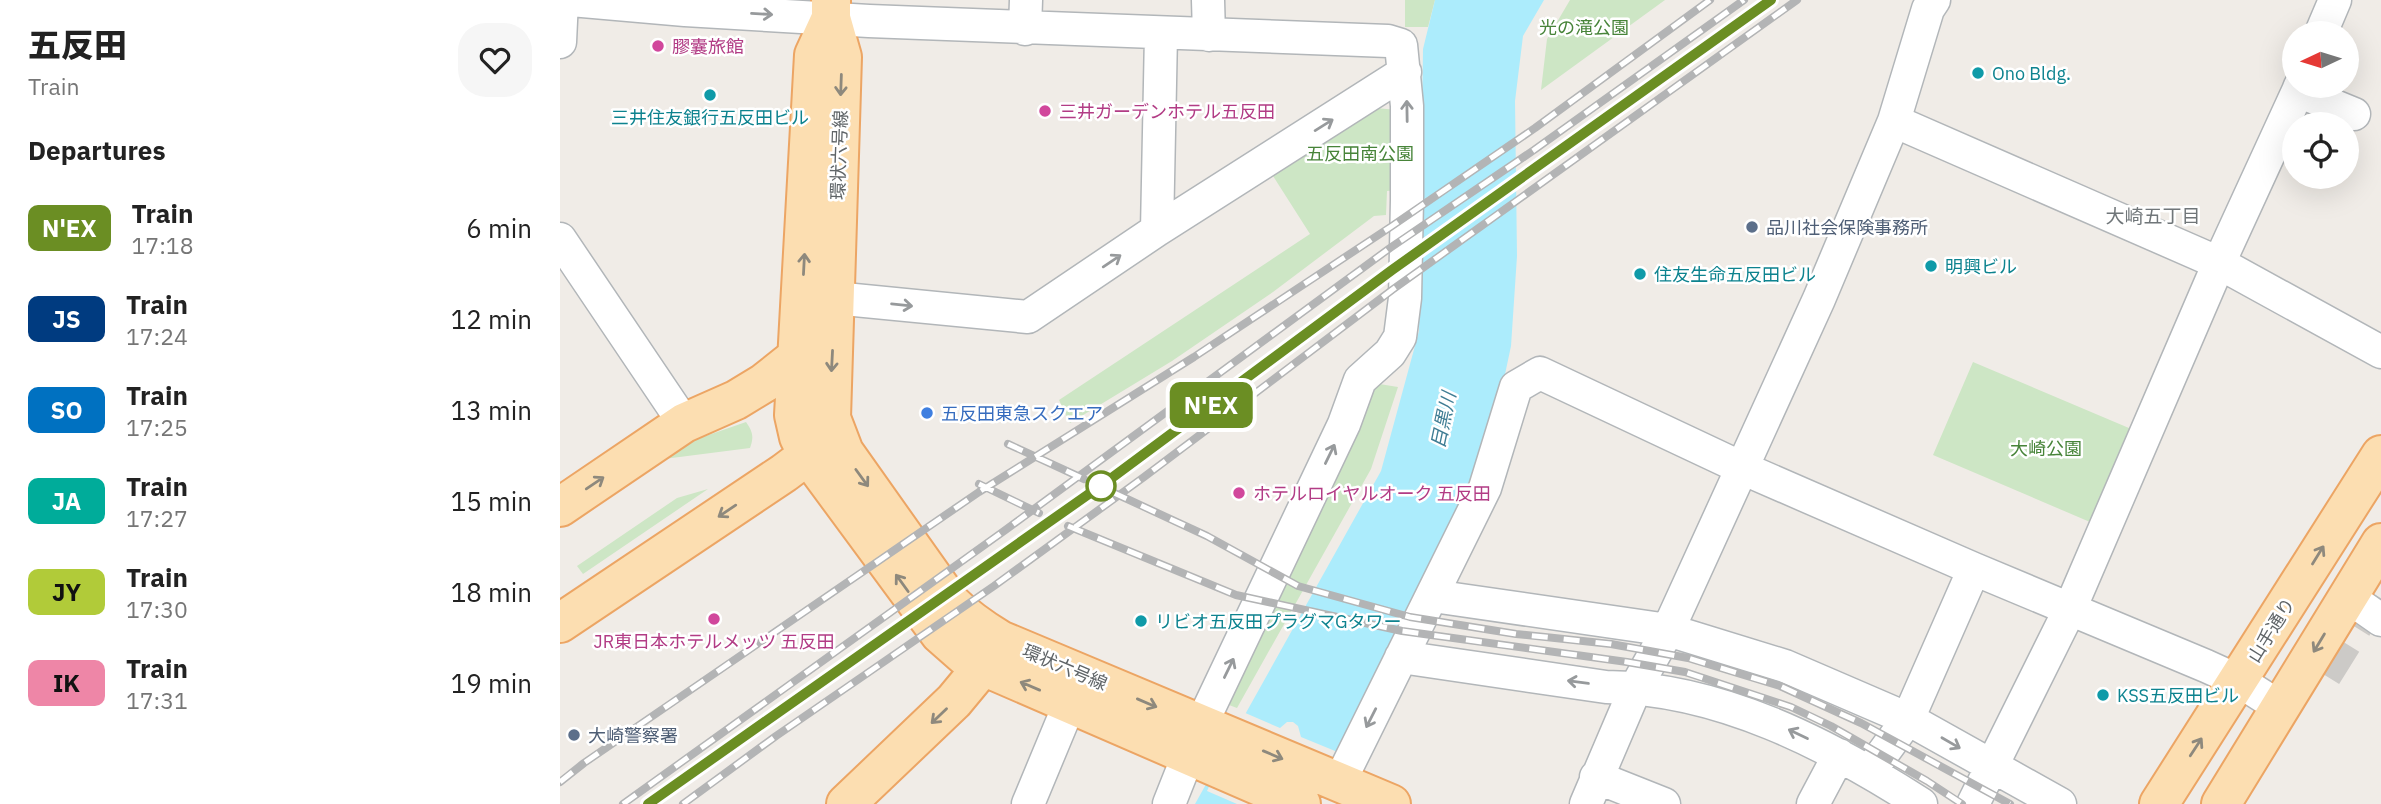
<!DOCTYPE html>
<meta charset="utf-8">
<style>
:root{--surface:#fff;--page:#f6f6f6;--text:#222;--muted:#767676}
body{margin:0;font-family:"IBM Plex Sans","Noto Sans JP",sans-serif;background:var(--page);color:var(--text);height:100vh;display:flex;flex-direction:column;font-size:26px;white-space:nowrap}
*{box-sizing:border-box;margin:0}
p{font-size:23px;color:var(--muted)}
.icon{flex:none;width:38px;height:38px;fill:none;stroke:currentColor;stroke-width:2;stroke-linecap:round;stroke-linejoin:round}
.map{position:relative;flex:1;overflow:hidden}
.sheet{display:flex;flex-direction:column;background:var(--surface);width:560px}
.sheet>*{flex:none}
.badge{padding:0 14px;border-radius:10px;font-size:24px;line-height:46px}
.needle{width:46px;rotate:266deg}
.fabs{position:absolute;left:1722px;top:21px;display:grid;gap:14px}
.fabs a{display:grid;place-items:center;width:77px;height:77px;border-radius:50%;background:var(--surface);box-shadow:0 7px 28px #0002;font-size:35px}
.map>.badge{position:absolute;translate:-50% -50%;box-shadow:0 0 0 4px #fff}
h2{padding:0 28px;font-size:26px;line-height:63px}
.round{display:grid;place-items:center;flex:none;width:74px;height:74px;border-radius:28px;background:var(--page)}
.overview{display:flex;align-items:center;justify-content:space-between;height:119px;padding:0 28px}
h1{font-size:33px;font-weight:800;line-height:52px}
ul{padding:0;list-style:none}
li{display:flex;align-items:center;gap:21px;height:91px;padding:0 28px}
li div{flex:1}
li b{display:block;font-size:26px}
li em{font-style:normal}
li .badge{min-width:77px;font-weight:700;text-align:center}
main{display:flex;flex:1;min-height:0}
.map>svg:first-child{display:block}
</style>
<main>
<section class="sheet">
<div class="overview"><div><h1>五反田</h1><p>Train</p></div><a class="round"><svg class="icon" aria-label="heart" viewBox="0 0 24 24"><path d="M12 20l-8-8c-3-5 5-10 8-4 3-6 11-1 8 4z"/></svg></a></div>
<h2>Departures</h2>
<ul>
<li><span class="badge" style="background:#6b8e23;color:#fff">N'EX</span><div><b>Train</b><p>17:18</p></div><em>6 min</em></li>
<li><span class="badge" style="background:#003b80;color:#fff">JS</span><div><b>Train</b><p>17:24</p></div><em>12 min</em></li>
<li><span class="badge" style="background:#0071c1;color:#fff">SO</span><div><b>Train</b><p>17:25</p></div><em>13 min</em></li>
<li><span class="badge" style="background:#00ac9a;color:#fff">JA</span><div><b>Train</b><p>17:27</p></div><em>15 min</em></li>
<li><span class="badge" style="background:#b1cb39;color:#111">JY</span><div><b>Train</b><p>17:30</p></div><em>18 min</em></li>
<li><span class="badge" style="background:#ee86a7;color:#111">IK</span><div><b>Train</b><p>17:31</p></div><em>19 min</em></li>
</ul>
</section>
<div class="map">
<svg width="1821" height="804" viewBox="0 0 1821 804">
<rect width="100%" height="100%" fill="#f0ece7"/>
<!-- green -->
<path fill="#cde6c5" d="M 845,0 L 875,0 L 868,27 L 845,27 Z
M 1010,0 L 1105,0 L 981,90 L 987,39 Z
M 804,107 L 838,110 L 838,190 L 827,191 L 826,215 L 814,216 L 713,292 L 612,361 L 510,423 L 499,400 L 750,234 L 708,168 Z
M 1413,362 L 1576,431 L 1537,525 L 1373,455 Z
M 807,382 L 838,387 L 811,469 L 677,708 L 661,702 Z
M 186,422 C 193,432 194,437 190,448 L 96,460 L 137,439 Z
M 148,489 L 23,574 L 17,566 L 117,498 Z"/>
<!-- water -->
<path fill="#acecfc" d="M 875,0 L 984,0 L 963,36 L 955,101 L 957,256 L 951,346 L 933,431 L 806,700 L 751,804 L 635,804 L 821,471 L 859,331 L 863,49 Z"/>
<!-- pier -->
<path fill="#f0ece7" d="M 683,712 L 720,728 L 727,722 L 733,722 L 738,726 L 741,737 L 780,753 L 755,804 L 677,804 L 647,791 Z"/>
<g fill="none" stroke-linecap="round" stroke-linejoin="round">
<!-- highway-tunnel -->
<path stroke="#cccac7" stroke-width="38" stroke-dasharray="38 19" stroke-linecap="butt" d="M 1763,674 L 1821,581"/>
<!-- minor casing -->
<g stroke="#b2b6b9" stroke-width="35">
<path id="minor" d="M 11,0 L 125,10 L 309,21 L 828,41 L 841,45 L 847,106 L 847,200 L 845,298 L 840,337 L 830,353 L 800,380 L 784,424 L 641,725
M 648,0 L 649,35
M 1374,0 L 1368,9 L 1334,121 L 1659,263 L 1738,91
M 465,29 L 466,0
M 1761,33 L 1775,0
M 0,42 L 2,0
M 1740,86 L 1738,91 L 1794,114
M 1334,121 L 1259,299 L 1182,468 L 1414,569 L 1646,666 L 1679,681 L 1720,707
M 597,230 L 601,34
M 0,239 L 124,423
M 274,298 L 468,317 L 597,230 L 845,72
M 873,596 L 1108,630 L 1225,666 L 1348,719 L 1500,804
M 1788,597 L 1821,620
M 841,657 L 1046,687 C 1159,688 1268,744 1361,804
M 1310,771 L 1348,719 L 1414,569
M 1036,777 L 1104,804
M 779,783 L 925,488 L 956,387 L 980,373 L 1182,468 L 1108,630 L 1076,687 L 1026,804
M 468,804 L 510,703
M 609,804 L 628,756
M 1253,804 L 1279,755
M 1413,804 L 1510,609 L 1659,263 L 1821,352"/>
</g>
<!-- major casing -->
<g stroke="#eca564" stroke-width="42">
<path id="major" d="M 271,0 L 271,18 L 282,57 L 271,418 L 284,452 L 391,603 C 406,618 422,629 440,640 L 831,804
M 271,18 L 254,55 L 234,415 L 239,437 L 248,455 L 380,634 L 405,656 L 423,666 L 741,804
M 0,507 L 124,423 L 176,400 L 204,383 L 238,356
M 0,623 L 224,473 L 248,455 L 261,435
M 286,804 L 394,701 L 423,666
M 1599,804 L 1821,455
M 1661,804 L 1821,543"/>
</g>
<!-- minor -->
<use href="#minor" stroke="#fff" stroke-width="32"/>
<!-- major -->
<use href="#major" stroke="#fcdeb1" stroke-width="38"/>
<!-- rail casing -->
<g stroke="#b3b4b5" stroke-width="8">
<path id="rail" d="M 448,444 L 524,479
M 419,484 L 479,513
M 552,492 L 647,536 L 738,586 L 850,617 L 956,634 L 1051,644 L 1128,658 L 1220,686 L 1301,723 L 1450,804
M 508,526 L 676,595 L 842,631 L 1067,662 L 1125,672 L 1231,707 L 1271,726 L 1367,781 L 1402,804
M 0,782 L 24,763 L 419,492 L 634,357 L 832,226 L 975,128 L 1150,0
M 63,804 L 444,531 L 830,248 L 974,150 L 1184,0
M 88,804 L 574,462 L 832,270 L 1210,0
M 123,804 L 216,736 L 434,586 L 584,477 L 832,290 L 1237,0"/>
</g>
<!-- rail -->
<use href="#rail" stroke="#fff" stroke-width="5" stroke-dasharray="16" stroke-linecap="butt"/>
</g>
<!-- one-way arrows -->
<defs><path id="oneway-shaft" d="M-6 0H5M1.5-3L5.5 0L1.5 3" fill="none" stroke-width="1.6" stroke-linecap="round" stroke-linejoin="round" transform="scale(1.75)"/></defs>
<g stroke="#979a9c">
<use href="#oneway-shaft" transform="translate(202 14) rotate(3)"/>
<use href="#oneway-shaft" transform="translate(847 111) rotate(-91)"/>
<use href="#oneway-shaft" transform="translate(764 125) rotate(-32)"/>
<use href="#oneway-shaft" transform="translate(552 261) rotate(-34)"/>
<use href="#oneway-shaft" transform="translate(342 305) rotate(6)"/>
<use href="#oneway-shaft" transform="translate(770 454) rotate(-64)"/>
<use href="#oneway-shaft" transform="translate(669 668) rotate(-64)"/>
<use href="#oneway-shaft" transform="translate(1018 682) rotate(-172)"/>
<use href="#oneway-shaft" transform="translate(811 718) rotate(117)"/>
<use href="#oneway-shaft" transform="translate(1238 734) rotate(-154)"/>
<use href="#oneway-shaft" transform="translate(1391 743) rotate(30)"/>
</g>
<g stroke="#8e897d">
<use href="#oneway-shaft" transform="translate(281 85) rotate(92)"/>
<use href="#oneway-shaft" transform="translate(244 264) rotate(-87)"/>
<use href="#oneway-shaft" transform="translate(272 361) rotate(93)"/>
<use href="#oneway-shaft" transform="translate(302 478) rotate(54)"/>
<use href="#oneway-shaft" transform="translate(35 483) rotate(-34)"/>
<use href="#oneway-shaft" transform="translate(167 511) rotate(146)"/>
<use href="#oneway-shaft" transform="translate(1758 555) rotate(-58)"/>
<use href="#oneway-shaft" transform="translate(342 583) rotate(-126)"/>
<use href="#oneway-shaft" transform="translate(1759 643) rotate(121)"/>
<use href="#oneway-shaft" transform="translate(470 686) rotate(-157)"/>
<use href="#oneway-shaft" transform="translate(587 703) rotate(23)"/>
<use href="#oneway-shaft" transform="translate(379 716) rotate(136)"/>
<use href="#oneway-shaft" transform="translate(1636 747) rotate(-57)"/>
<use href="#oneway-shaft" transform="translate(713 755) rotate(23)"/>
</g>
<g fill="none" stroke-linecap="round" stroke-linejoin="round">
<!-- line casing -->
<g stroke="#fff" stroke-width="16">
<path id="line" d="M 88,804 L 553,477 L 832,270 L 1211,0"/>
</g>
<!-- line -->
<use href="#line" stroke="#6b8e23" stroke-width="10"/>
</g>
<!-- markers -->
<g fill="#d1479c" stroke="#fff" stroke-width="2.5">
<circle cx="98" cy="46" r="7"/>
<circle cx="485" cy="111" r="7"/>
<circle cx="679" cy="493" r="7"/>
<circle cx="154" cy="619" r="7"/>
</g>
<g fill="#0f9aa8" stroke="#fff" stroke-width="2.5">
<circle cx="1418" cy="73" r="7"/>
<circle cx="150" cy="95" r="7"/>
<circle cx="1371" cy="266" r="7"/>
<circle cx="1080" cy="274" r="7"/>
<circle cx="581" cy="621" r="7"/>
<circle cx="1543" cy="695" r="7"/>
</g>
<g fill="#5c6f8a" stroke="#fff" stroke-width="2.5">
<circle cx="1192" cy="227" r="7"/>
<circle cx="14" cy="735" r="7"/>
</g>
<circle fill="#3f7fe0" stroke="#fff" stroke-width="2.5" cx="367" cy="413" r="7"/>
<circle fill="#fff" stroke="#6b8e23" stroke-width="3.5" cx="541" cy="486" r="14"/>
<g text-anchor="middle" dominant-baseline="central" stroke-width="5" stroke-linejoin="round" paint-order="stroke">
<!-- park labels -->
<g font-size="18" fill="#478439" stroke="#fff">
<text x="1024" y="27">光の滝公園</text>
<text x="800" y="153">五反田南公園</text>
<text x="1486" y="448">大崎公園</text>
</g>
<!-- hotel labels -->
<g font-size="18" fill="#b23c85" stroke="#fff" text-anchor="start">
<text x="112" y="46">膠囊旅館</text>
<text x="499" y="111">三井ガーデンホテル五反田</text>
<text x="693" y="493">ホテルロイヤルオーク 五反田</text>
<text x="154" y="641" text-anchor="middle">JR東日本ホテルメッツ 五反田</text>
</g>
<!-- culture labels -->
<g font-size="18" fill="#0d838f" stroke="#fff" text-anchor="start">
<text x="1432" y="73">Ono Bldg.</text>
<text x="150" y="117" text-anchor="middle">三井住友銀行五反田ビル</text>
<text x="1385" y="266">明興ビル</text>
<text x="1094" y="274">住友生命五反田ビル</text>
<text x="595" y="621">リビオ五反田プラグマGタワー</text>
<text x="1557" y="695">KSS五反田ビル</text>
</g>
<!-- street labels -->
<g font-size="18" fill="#5f6467" stroke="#fff">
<text transform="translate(279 155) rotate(-88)">環状六号線</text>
<text transform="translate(1711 630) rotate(-58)">山手通り</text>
<text transform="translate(505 667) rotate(23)">環状六号線</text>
</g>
<!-- service labels -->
<g font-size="18" fill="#4e5e75" stroke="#fff" text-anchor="start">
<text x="1206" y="227">品川社会保険事務所</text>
<text x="28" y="735">大崎警察署</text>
</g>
<!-- shop labels -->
<g font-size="18" fill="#366cbe" stroke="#fff" text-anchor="start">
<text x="381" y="413">五反田東急スクエア</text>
</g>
<!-- neighbourhood labels -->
<g font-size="19" fill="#707679" stroke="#fff">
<text x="1593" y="216">大崎五丁目</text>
</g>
<!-- water labels -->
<g font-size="19" font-style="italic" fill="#3f7d94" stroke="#fff">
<text transform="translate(883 420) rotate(-78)">目黒川</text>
</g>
</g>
</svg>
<div class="fabs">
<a><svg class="needle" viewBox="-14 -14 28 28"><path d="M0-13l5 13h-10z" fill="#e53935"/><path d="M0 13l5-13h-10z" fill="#767676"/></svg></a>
<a><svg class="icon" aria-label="locate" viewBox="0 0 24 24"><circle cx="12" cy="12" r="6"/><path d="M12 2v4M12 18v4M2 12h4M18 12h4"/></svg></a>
</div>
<b class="badge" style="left:651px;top:405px;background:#6b8e23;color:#fff">N'EX</b>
</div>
</main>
